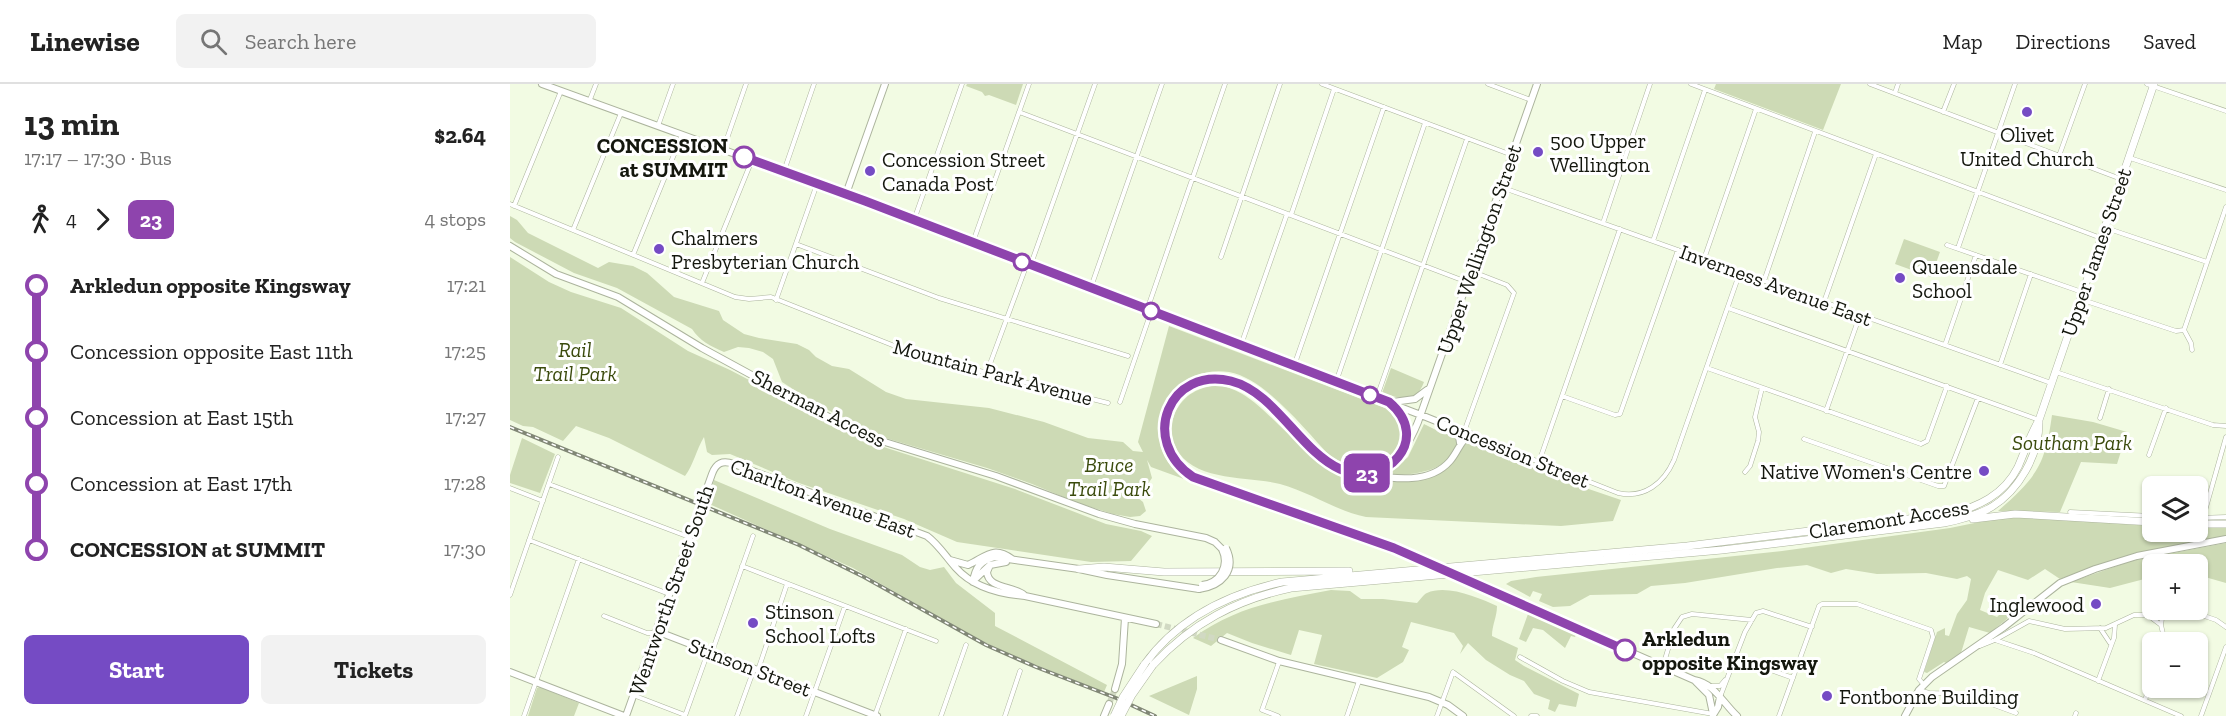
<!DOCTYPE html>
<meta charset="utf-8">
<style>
:root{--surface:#fff;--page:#f2f2f2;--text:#222;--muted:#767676;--line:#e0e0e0;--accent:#754bc4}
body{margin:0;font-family:"Zilla Slab",serif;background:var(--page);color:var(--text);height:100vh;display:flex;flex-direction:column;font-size:22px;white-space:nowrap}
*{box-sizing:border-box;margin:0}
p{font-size:20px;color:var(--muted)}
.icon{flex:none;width:33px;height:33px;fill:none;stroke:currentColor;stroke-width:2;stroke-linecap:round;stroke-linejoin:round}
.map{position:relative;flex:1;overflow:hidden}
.sheet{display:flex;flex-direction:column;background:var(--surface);width:510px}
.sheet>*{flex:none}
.badge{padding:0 12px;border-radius:9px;font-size:21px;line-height:39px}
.buttons{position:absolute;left:1632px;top:392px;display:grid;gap:12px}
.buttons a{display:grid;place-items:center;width:66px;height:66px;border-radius:9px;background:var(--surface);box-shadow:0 2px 4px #0004;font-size:30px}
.map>.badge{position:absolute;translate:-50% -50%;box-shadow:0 0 0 3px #fff}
.legs{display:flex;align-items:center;gap:9px;height:66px;padding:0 24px;font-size:20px}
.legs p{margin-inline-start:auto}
.headline{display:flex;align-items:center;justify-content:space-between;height:102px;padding:0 24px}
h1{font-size:33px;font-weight:800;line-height:45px}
.button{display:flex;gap:12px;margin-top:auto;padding:12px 24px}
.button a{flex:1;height:69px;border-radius:9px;background:var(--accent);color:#fff;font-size:24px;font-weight:800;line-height:69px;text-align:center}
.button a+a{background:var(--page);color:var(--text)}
ul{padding:0 24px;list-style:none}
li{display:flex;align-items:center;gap:21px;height:66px;font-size:22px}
li i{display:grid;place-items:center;width:9px;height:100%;margin:0 8px;background:currentColor}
li i::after{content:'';width:15px;height:15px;margin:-8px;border:4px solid;border-radius:50%;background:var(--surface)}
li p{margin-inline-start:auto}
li:first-child i{background:linear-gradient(#0000 50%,currentColor 0)}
li:last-child i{background:linear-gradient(currentColor 50%,#0000 0)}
header{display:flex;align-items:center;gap:36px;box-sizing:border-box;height:84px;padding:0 30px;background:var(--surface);border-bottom:2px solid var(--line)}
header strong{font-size:28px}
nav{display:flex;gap:33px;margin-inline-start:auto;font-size:21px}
.search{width:420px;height:54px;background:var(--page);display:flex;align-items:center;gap:15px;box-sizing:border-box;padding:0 21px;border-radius:9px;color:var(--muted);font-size:22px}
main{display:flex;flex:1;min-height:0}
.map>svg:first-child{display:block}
</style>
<header>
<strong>Linewise</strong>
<div class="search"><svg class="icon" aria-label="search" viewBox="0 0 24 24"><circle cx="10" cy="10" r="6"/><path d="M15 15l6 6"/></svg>Search here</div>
<nav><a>Map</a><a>Directions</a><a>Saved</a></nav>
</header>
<main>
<section class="sheet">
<div class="headline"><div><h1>13 min</h1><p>17:17 – 17:30 · Bus</p></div><b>$2.64</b></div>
<div class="legs"><svg class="icon" aria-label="walk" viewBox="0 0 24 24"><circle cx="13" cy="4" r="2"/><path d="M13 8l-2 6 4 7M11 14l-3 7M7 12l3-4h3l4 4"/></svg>4<svg class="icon" aria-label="forward" viewBox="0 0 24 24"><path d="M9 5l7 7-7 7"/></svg><b class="badge" style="background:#8e44ad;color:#fff">23</b><p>4 stops</p></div>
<ul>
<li><i style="color:#8e44ad"></i><b>Arkledun opposite Kingsway</b><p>17:21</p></li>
<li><i style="color:#8e44ad"></i><span>Concession opposite East 11th</span><p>17:25</p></li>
<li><i style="color:#8e44ad"></i><span>Concession at East 15th</span><p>17:27</p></li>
<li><i style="color:#8e44ad"></i><span>Concession at East 17th</span><p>17:28</p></li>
<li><i style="color:#8e44ad"></i><b>CONCESSION at SUMMIT</b><p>17:30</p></li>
</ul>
<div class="button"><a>Start</a><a>Tickets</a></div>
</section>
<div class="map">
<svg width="1716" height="632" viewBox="0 0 1716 632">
<rect width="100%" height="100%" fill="#f2fbe3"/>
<!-- green -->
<path fill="#cddab5" d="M 457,0 L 513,0 L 506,21 L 479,11 L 475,12 L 472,8 L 456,2 Z
M 1206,0 L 1331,0 L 1313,46 L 1204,5 Z
M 0,132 L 7,136 L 18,149 L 88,184 L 99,178 L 123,182 L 137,189 L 164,213 L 209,227 L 213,236 L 234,250 L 249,254 L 287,260 L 299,266 L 306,273 L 322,282 L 339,285 L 376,308 L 396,315 L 479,324 L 534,338 L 578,354 L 613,358 L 623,367 L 633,368 L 628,358 L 659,242 L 888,329 C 903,356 881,384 851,383 C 839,383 830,378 820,372 C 795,346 755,294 719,288 C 673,281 638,322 652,366 C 656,378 665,387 674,395 L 641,383 L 637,376 L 642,394 L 628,414 L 633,418 L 636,427 L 630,432 L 620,433 L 603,430 L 568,419 L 522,400 L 477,384 L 372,353 L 306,320 L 272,298 L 263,275 L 253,268 L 239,264 L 228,263 L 214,268 C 200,262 190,257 182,245 L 107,204 L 64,189 L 5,158 L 0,154 Z
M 1394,155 L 1430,168 L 1421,193 L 1385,180 Z
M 0,173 L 39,198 L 61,208 L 111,224 L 178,267 L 220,286 L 358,358 L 505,405 L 596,440 L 631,447 L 642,452 L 621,477 L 581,478 L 447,458 L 394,435 L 289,399 L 220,370 L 202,371 L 197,368 L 194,353 C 186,366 184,380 175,392 L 99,354 L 66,342 L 53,357 L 23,343 L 13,342 L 0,336 Z
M 881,284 L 914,298 C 906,320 891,315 872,309 Z
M 709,301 C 736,307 750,323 769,341 C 778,350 788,357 797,366 C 806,374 814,383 825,389 C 845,399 872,396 894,397 C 923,398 943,385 953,358 L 957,356 L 1061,399 L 1111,416 L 1103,437 L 1051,442 L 856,433 C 826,427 800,408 770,400 C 738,392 683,398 666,364 C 660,353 660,341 665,329 C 674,310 689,303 709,301 Z
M 1542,331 L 1583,338 L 1617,348 L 1607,380 L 1571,378 L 1550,428 L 1488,427 C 1526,393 1535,383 1542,331 Z
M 914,340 L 928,347 L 947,353 C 948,385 907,391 883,391 L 882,387 L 898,373 Z
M 12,354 L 45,370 L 30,409 L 0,399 L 0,391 Z
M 204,396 L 320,445 L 392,471 L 410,483 L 420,486 L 434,483 L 446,499 L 485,529 L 485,542 L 597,601 L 594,608 L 501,571 L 466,554 L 343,484 L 197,419 Z
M 1514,433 L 1642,442 L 1642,447 L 1688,447 L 1688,444 L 1716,444 L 1716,452 L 1620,471 L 1550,495 L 1535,485 L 1518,496 L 1488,486 L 1475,509 L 1470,526 L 1487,533 L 1497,523 L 1501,529 L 1498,534 L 1480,549 L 1459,543 L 1451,569 L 1436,579 L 1434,578 L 1417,589 L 1414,588 L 1427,548 L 1435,544 L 1435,551 L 1439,552 L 1447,530 L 1457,516 L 1461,495 L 1457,492 L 1447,495 L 1416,489 L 1367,490 L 1336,485 L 1321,489 L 1297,481 L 1267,484 L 1175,499 L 1141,502 L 1127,510 L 1080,511 L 1060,522 L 1043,523 L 1029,517 L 1032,510 L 1023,507 L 1020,513 L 996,500 L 1001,497 L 1026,493 L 1272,467 L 1440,444 L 1484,435 Z
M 1716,459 L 1716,499 L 1688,491 L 1688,480 L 1642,480 L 1642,493 L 1600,504 L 1561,498 L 1621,477 Z
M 821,506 L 840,507 L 851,515 L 873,515 L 907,519 C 910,516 914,510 917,509 C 937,500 969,514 987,522 C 987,533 982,541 982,552 L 1008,564 L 1005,576 L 1014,582 L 1069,610 L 1066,623 L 1049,620 L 1045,628 L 1038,625 L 1040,616 L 1024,610 L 1014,597 L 1000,591 L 976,576 L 958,559 L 950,570 L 953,562 L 944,549 L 901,538 L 892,563 L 899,566 L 893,578 L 867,594 L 804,580 L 812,551 L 789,546 L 781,571 L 742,559 L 717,549 L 701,562 L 683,554 C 726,522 770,516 821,506 Z
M 1018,530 L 1066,551 L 1065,553 L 1061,552 L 1055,564 L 1033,546 L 1023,544 L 1016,558 L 1009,555 Z
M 687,592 L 687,605 L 679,631 L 639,612 Z
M 30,603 L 69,619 L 64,632 L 18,632 L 26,607 L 27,604 Z"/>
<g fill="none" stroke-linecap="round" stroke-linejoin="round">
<!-- secondary-tunnel -->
<path stroke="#d1d9c3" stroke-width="6" stroke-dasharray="6 3" stroke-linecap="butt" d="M 646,540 L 711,556
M 599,620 L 605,605"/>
<!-- street casing -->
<g stroke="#acb49d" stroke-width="5">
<path id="street" d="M 812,0 L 1002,71
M 978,0 L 1021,16
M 1181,0 L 1591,154
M 1360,0 L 1611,95
M 1637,0 L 1716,27
M 1385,9 L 1388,0
M 79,18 L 86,0
M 509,28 L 957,198
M 1433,28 L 1444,0
M 148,42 L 163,0
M 213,66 L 236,0
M 1549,72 L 1575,0
M 1620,74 L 1716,106
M 274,87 L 304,0
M 991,103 L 1541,299
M 0,120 L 225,213 L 239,215 L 261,213 L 410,272 L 598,319
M 4,122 L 51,7
M 781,131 L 824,5
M 404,136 L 452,0
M 1093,139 L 1140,0
M 1596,144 L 1697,178
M 63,146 L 111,29
M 1143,157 L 1195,6
M 463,158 L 519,0
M 286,160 L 429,214 L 618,272
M 1437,161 L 1572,208
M 1448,164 L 1505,0
M 123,171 L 172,51
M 711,173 L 770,0
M 1194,175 L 1246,25
M 521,180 L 585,0
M 1254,197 L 1305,48
M 192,199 L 242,76
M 581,203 L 652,0
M 1570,215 L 1666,247 L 1674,246
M 266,216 L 307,100
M 1314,218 L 1366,70
M 1218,224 L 1529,336
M 637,226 L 715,0
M 1674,246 L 1716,123
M 1674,246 L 1681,259 L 1682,266
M 731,261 L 777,130
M 1435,261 L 1466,171
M 1490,281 L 1521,190
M 784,282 L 874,23
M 1197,284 L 1411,360 L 1417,357 L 1437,302
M 477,288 L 517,180
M 1546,288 L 1703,341 L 1716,342
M 826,298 L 915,39
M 1052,312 L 1105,331 L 1110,330 L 1168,166
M 867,313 L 957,55
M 610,318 L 641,228
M 1316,327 L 1350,231
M 1590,334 L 1599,305
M 948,346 L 1108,409 C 1134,415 1154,399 1164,376 L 1230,188
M 954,348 L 1004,209 L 997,201 L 961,187
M 1294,355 L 1428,402 L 1434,402 L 1468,314
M 1639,371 L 1656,324
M 1029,378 L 1110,145
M 1235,388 L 1240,382 L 1248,357 L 1249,348 L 1245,333 L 1252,304
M 39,400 L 179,453
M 0,404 L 33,417
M 1560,428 L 1642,432
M 1688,434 L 1716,433
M 1693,434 L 1716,353
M 19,456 L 159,510
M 232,482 L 426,557
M 0,511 L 48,373
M 1674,525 L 1706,536 L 1716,543
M 1653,528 L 1651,541 L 1655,558
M 94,532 L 137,549 L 145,549
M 1639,532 L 1651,541
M 1590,544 L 1600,559
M 1485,556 L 1524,569 L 1671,632
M 1470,562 L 1485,556 L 1519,537 L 1555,545 L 1596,544 L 1624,531 L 1643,531 L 1658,525
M 202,568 L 243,452
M 1010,573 L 1053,597 L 1079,608 L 1203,630
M 1225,573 L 1283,594
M 1153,582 L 1164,545 L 1172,533 L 1182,530 L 1242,536
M 248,586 L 277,500
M 1588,597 L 1604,554 L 1605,541
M 1201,602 L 1210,602 L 1215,596
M 1409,606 L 1419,609 L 1454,610 L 1506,629
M 123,611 L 175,631
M 1210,613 L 1235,548 L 1246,529 L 1253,527 L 1302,543
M 1635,616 L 1642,596
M 365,631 L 396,545
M 14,632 L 69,475
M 175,632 L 198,568
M 227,632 L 244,585
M 296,632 L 335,522
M 431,632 L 456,561
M 495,632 L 510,587
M 768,632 L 752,626 L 769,578
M 837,632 L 849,597
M 927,632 L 943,588 L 1004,632
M 1021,632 L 1027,632
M 1269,632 L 1309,522 L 1312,520 L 1347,520 L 1421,546 L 1423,553 L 1409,595 L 1414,601
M 1565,632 L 1566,629
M 1691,632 L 1716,563"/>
</g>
<!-- secondary casing -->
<g stroke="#acb49d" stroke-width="8">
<path id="secondary" d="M 32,0 L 344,113 L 916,333 L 948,346 L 950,359
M 336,110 L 375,0
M 0,162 L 46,190 L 108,213 L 192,264 L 328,338 L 365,355 L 486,392 L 589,430 L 625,440 L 696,454 L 705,458 L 712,465
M 883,318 L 905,315 L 917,306
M 882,320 L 894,335 L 895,362
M 858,391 C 885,395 920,400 940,377 C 948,368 950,357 960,350
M 864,457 L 683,393 C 624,354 667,274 728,299 C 758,311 794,355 819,378 C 865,407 891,380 908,338 L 1027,0
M 440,476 L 458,481 C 476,473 483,461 502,475
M 480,481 L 477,488 C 478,505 504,502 514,511
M 463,497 L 480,481 L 496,478
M 463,498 C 465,484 470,477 484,473 L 569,485 L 597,491 L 689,505
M 979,506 L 1184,596 C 1205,600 1212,618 1227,632
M 145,549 L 154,550 L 367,632
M 711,556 L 769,577 L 919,613 L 938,621 L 953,632
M 0,588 L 114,632
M 1186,598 L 1199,611 L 1203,630
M 605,605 L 612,580 L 615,534
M 1203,631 L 1208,623 L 1210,613
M 116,632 L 202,390 C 206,379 212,376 224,380 L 417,452 C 429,461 436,473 446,484 C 463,503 490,510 515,512 L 646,540
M 594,632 L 599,620
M 1395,632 L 1409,606 L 1422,593 L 1494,543 L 1550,499 L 1585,485 L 1627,472 L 1716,455"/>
</g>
<!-- primary casing -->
<g stroke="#acb49d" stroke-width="8">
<path id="primary" d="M 1463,435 L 1505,430 L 1642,438
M 1688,440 L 1716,440
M 569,485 L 594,483 L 654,488 L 839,487
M 634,581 C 667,535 718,510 772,498 L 1177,462 L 1439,430 C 1468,423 1494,411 1508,383 C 1515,367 1520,351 1529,336 L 1644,0
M 643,581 C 682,539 726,516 781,504 L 1212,466 L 1434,439 C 1449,436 1464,432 1478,425 C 1509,408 1530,370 1529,336"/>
</g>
<!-- street -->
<use href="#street" stroke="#fff" stroke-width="4"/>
<!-- secondary -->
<use href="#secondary" stroke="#fff" stroke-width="6"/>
<!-- primary -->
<use href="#primary" stroke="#fff" stroke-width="7"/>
<!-- rail casing -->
<g stroke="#818776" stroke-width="4">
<path id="rail" d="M 0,343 L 289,461 L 354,493 L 476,561 L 526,583 L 606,614 L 645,632"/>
</g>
<!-- rail -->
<use href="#rail" stroke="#fff" stroke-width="1.5" stroke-dasharray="4.5" stroke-linecap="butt"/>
<!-- secondary-bridge casing -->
<g stroke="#acb49d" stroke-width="8" stroke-linecap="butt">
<path id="secondary-bridge" d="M 864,457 L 979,506
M 692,501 C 710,499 720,482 712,465
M 689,505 C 711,502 727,487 716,464"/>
</g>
<!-- primary-bridge casing -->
<g stroke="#acb49d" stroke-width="8" stroke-linecap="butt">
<path id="primary-bridge" d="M 604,632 L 613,613 L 634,581
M 611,632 L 622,611 L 643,581"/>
</g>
<!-- secondary-bridge -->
<use href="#secondary-bridge" stroke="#fff" stroke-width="6"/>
<!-- primary-bridge -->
<use href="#primary-bridge" stroke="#fff" stroke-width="7"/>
</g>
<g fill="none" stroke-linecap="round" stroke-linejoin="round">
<!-- line-1 casing -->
<g stroke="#fff" stroke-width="14">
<path id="line-1" d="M 234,73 L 355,117 L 879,318 C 923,355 876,405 830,385 C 790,367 765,308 721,297 C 660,282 628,356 683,393 L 884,464 L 1115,566"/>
</g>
<!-- line-1 -->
<use href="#line-1" stroke="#8e44ad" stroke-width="9"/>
</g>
<!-- markers -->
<g fill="#754bc4" stroke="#fff" stroke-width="2">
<circle cx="1517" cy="28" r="6"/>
<circle cx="1028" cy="68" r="6"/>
<circle cx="360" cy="87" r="6"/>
<circle cx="149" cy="165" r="6"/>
<circle cx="1390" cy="194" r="6"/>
<circle cx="1474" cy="387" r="6"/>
<circle cx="1586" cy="520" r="6"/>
<circle cx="243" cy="539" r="6"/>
<circle cx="1317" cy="612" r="6"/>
</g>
<g fill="#fff" stroke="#8e44ad" stroke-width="3">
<circle cx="234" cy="73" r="10"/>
<circle cx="512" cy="178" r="8"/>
<circle cx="641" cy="227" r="8"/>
<circle cx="860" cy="311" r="8"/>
<circle cx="1115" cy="566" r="10"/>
</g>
<g text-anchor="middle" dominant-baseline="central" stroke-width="6" stroke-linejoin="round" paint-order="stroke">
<!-- poi labels -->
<g font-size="21" fill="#14170e" stroke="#fff" text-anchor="start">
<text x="1517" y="50" text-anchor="middle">Olivet<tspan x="1517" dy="24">United Church</tspan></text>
<text x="1040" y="56">500 Upper<tspan x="1040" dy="24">Wellington</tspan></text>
<text x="372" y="75">Concession Street<tspan x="372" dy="24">Canada Post</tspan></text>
<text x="161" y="153">Chalmers<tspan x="161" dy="24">Presbyterian Church</tspan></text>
<text x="1402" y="182">Queensdale<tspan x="1402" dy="24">School</tspan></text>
<text x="1462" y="387" text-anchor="end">Native Women's Centre</text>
<text x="1574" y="520" text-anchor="end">Inglewood</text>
<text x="255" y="527">Stinson<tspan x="255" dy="24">School Lofts</tspan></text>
<text x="1329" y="612">Fontbonne Building</text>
</g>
<!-- stop labels -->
<g font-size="21" font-weight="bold" fill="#14170e" stroke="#fff" text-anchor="end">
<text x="218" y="61">CONCESSION<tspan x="218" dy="24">at SUMMIT</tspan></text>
<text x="1132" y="554" text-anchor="start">Arkledun<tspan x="1132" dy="24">opposite Kingsway</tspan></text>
</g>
<!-- street labels -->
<g font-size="21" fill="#14170e" stroke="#fff">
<text transform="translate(969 165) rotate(-71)">Upper Wellington Street</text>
<text transform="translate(1586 168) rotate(-71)">Upper James Street</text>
<text transform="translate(1266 201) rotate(20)">Inverness Avenue East</text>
<text transform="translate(483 288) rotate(15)">Mountain Park Avenue</text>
<text transform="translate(309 324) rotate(27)">Sherman Access</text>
<text transform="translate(1003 367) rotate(22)">Concession Street</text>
<text transform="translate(313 414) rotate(20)">Charlton Avenue East</text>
<text transform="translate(1379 435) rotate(-9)">Claremont Access</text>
<text transform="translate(161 506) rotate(-71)">Wentworth Street South</text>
<text transform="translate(240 583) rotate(21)">Stinson Street</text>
</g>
<!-- park labels -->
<g font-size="21" font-style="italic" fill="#3b4b0d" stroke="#fff">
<text x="65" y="265">Rail<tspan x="65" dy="24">Trail Park</tspan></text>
<text x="1562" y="358">Southam Park</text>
<text x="599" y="380">Bruce<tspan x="599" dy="24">Trail Park</tspan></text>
</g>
</g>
</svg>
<div class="buttons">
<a><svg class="icon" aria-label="layers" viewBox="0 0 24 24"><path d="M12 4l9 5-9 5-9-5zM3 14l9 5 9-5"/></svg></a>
<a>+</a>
<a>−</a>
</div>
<b class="badge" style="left:857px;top:389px;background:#8e44ad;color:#fff">23</b>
</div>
</main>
